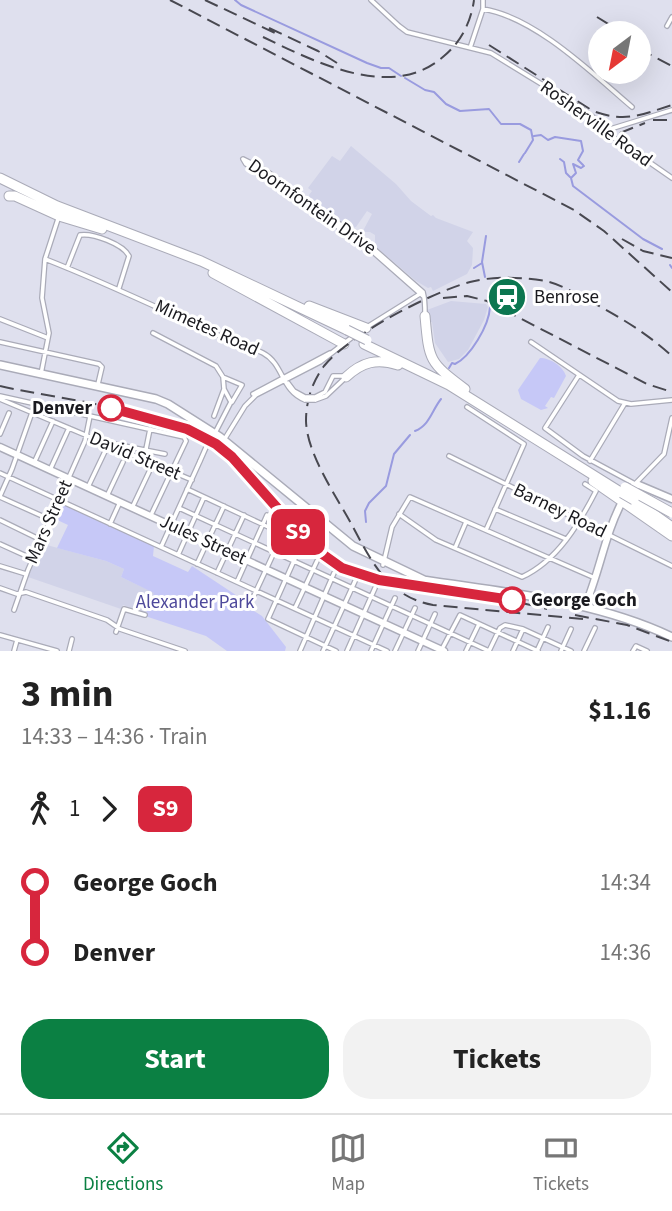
<!DOCTYPE html>
<meta charset="utf-8">
<style>
:root{--surface:#fff;--page:#f2f2f2;--text:#222;--muted:#767676;--line:#e0e0e0;--accent:#0b8043}
body{margin:0;font-family:"Source Sans 3",sans-serif;background:var(--page);color:var(--text);height:100vh;display:flex;flex-direction:column;font-size:26px;white-space:nowrap}
*{box-sizing:border-box;margin:0}
p{font-size:23px;color:var(--muted)}
.icon{flex:none;width:38px;height:38px;fill:none;stroke:currentColor;stroke-width:2;stroke-linecap:round;stroke-linejoin:round}
.map{position:relative;height:651px;overflow:hidden}
.side{display:flex;flex-direction:column;background:var(--surface);flex:1}
.side>*{flex:none}
.badge{padding:0 14px;border-radius:10px;font-size:24px;line-height:46px}
.needle{width:46px;rotate:212deg}
.controls{position:absolute;left:588px;top:21px;display:grid;gap:14px}
.controls a{display:grid;place-items:center;width:63px;height:63px;border-radius:50%;background:var(--surface);box-shadow:0 7px 28px #0002;font-size:35px}
.map>.badge{position:absolute;translate:-50% -50%;box-shadow:0 0 0 4px #fff}
.legs{display:flex;align-items:center;gap:10px;height:77px;padding:0 21px;font-size:23px}
.legs p{margin-inline-start:auto}
.head{display:flex;align-items:center;justify-content:space-between;height:119px;padding:0 21px}
h1{font-size:38px;font-weight:700;line-height:52px}
.action{display:flex;gap:14px;margin-top:auto;padding:14px 21px}
.action a{flex:1;height:80px;border-radius:28px;background:var(--accent);color:#fff;font-size:28px;font-weight:700;line-height:80px;text-align:center}
.action a+a{background:var(--page);color:var(--text)}
ul{padding:0 21px;list-style:none}
li{display:flex;align-items:center;gap:24px;height:70px;font-size:26px}
li i{display:grid;place-items:center;width:10px;height:100%;margin:0 9px;background:currentColor}
li i::after{content:'';width:18px;height:18px;margin:-9px;border:5px solid;border-radius:50%;background:var(--surface)}
li p{margin-inline-start:auto}
li:first-child i{background:linear-gradient(#0000 50%,currentColor 0)}
li:last-child i{background:linear-gradient(currentColor 50%,#0000 0)}
.menu{display:flex;justify-content:space-around;align-items:center;height:98px;border-top:2px solid var(--line);background:var(--surface);font-size:19px;color:var(--muted)}
.menu a{display:grid;justify-items:center;gap:4px}
.menu .selected{color:var(--accent)}
.map>svg:first-child{display:block}
</style>
<div class="map">
<svg width="672" height="651" viewBox="0 0 672 651">
<rect width="100%" height="100%" fill="#dfe0ee"/>
<!-- built -->
<path fill="#d1d3e8" d="M 351,146 L 396,184 L 411,201 L 431,216 L 433,215 L 436,218 L 473,232 L 467,241 L 473,248 L 472,265 L 467,274 L 433,291 L 431,287 L 428,288 L 416,281 L 375,246 L 375,235 L 370,232 L 364,232 L 364,229 L 372,214 L 367,211 L 356,227 L 350,228 L 310,200 L 309,195 L 312,191 L 308,188 L 332,156 L 340,161 Z
M 451,301 L 486,304 L 488,307 L 484,320 L 468,350 L 459,359 L 448,362 L 435,343 L 432,322 L 428,322 L 427,310 Z
M 43,544 L 106,561 L 124,569 L 121,577 L 155,593 L 146,613 L 123,605 L 121,609 L 28,577 Z"/>
<!-- green -->
<path fill="#c6c8f7" d="M 540,358 C 550,358 563,366 566,376 L 554,398 L 551,397 L 545,406 L 548,408 L 541,410 L 521,399 L 518,390 Z
M 62,503 L 154,546 L 153,556 L 188,572 L 192,566 L 251,605 L 249,608 L 262,616 L 286,647 L 285,651 L 227,651 L 206,636 L 145,616 L 154,593 L 121,577 L 124,569 L 106,561 L 57,548 L 68,525 L 53,518 Z"/>
<g fill="none" stroke-linecap="round" stroke-linejoin="round">
<!-- stream -->
<path stroke="#999bdf" stroke-width="2" d="M 235,0 L 241,5 L 367,63 L 381,68 L 389,68 L 401,76
M 405,78 L 425,90 L 434,92 L 446,104 L 460,111 L 489,109 L 501,124 L 520,124 L 531,130 L 533,140 L 525,153
M 534,136 L 541,135 L 548,140 L 555,137 L 581,141 L 583,151 L 578,160 L 583,165
M 560,159 L 564,162 L 566,173 L 570,177
M 519,162 L 524,154
M 584,166 L 581,168 L 573,164 L 576,173 L 571,178 L 573,186 L 643,239 L 662,249
M 670,265 L 672,268
M 474,268 L 482,263
M 485,277 L 482,262 L 486,236
M 449,368 L 452,363 L 455,364 C 470,357 489,326 490,307
M 415,431 C 430,425 432,410 441,399
M 366,522 L 365,511 L 369,503 L 386,486 L 394,454 L 410,435"/>
<!-- street casing -->
<g stroke="#aaabb8" stroke-width="6">
<path id="street" d="M 371,0 L 399,26 L 407,32 L 491,53 L 579,107 L 597,120 L 613,137 L 672,178
M 483,9 C 535,17 592,73 632,107
M 667,26 L 672,17
M 471,45 L 483,9 L 483,0
M 607,130 L 672,110
M 45,259 C 104,282 160,309 218,335 C 233,342 249,346 263,353 C 284,364 281,391 305,400
M 67,268 L 80,235 C 93,233 123,244 129,256 L 119,288
M 424,297 L 373,252 L 266,176 L 246,164 L 243,159 L 265,170 L 374,249 L 423,292 C 425,299 425,307 425,315
M 0,319 L 48,338
M 367,327 L 423,292
M 153,333 L 216,366 L 223,377 L 224,389 L 231,402 L 215,433
M 0,342 L 99,364 L 102,367 L 98,384
M 531,342 L 618,401 L 631,404 L 672,400
M 41,374 L 49,333 L 42,298 L 45,259 L 58,219
M 579,375 L 545,428 L 583,456 L 635,484
M 223,377 L 242,385 L 232,402
M 288,383 L 294,391 L 305,397
M 253,394 L 330,353
M 0,396 L 184,437 L 186,441 L 151,515
M 315,397 L 325,392 L 333,376 L 344,376
M 0,399 L 192,480
M 315,400 L 326,396 L 344,379
M 246,405 L 256,395 L 320,362 L 355,335
M 467,407 L 524,444 L 486,530
M 214,416 L 224,389
M 193,419 L 191,424 L 231,451
M 0,434 L 9,413
M 224,440 L 245,406
M 449,456 L 672,566
M 144,459 L 150,429
M 590,461 L 625,403
M 34,463 L 53,421
M 50,470 L 69,428
M 0,473 L 387,651
M 635,484 L 664,454 L 672,418
M 88,487 L 109,443 L 165,454
M 187,489 L 294,539
M 0,496 L 12,469 L 35,404
M 107,496 L 123,462
M 0,497 L 51,520
M 132,508 L 149,472
M 179,508 L 489,651
M 495,509 L 566,539
M 399,514 L 436,540 L 522,577 C 557,561 579,524 596,491 L 585,484
M 0,520 L 41,540
M 110,524 L 120,502
M 0,544 L 33,559
M 301,545 L 268,619 L 336,651
M 161,547 L 200,461
M 455,548 L 466,522
M 178,555 L 204,497
M 197,564 L 224,506
M 383,565 L 392,527 L 410,497 L 595,578
M 0,566 L 26,574
M 217,573 L 244,515
M 237,582 L 267,515
M 0,588 L 17,594 L 26,592 L 107,620 L 120,629 L 185,651
M 251,602 L 283,533
M 295,608 L 317,561
M 14,610 L 28,570 L 85,441 L 90,416
M 116,632 L 124,609 L 145,615
M 0,635 L 57,651
M 442,649 L 460,615 L 538,651
M 14,651 L 17,640
M 69,651 L 72,639
M 300,651 L 334,573
M 323,651 L 356,579
M 347,651 L 375,588
M 371,651 L 395,598
M 395,651 L 415,608
M 418,651 L 435,614
M 466,651 L 479,624
M 489,651 L 500,628 L 505,625 L 523,629 L 571,651
M 513,651 L 523,629
M 537,651 L 548,627
M 561,651 L 571,629
M 584,651 L 595,628
M 633,651 L 636,646 L 647,651"/>
</g>
<!-- secondary casing -->
<g stroke="#aaabb8" stroke-width="9">
<path id="secondary" d="M 0,447 L 444,651
M 629,491 L 633,486 L 639,485 L 672,499
M 585,606 C 600,571 605,533 623,500"/>
</g>
<!-- primary casing -->
<g stroke="#aaabb8" stroke-width="10">
<path id="primary" d="M 0,365 L 156,399 L 168,404 L 220,437 L 353,546 L 426,581
M 423,580 C 507,593 594,600 672,637
M 578,603 L 590,596"/>
</g>
<!-- highway casing -->
<g stroke="#aaabb8" stroke-width="11">
<path id="highway" d="M 0,178 L 57,206 L 201,261 L 347,330
M 9,196 L 15,196 L 59,216 L 102,229
M 213,273 L 344,344
M 309,306 L 366,328
M 425,316 C 429,361 429,362 465,389
M 364,344 L 449,385 L 622,493
M 346,377 C 362,362 377,358 398,365
M 593,481 L 672,536
M 634,500 L 672,527"/>
</g>
<!-- street -->
<use href="#street" stroke="#fff" stroke-width="3.5"/>
<!-- secondary -->
<use href="#secondary" stroke="#fff" stroke-width="6"/>
<!-- primary -->
<use href="#primary" stroke="#fff" stroke-width="7"/>
<!-- highway -->
<use href="#highway" stroke="#fff" stroke-width="9"/>
<!-- rail -->
<path stroke="#484850" stroke-width="2" stroke-dasharray="14 7" stroke-linecap="butt" d="M 170,0 L 574,210 L 604,231 L 672,292
M 205,0 L 277,34
M 597,17 L 623,33
M 269,28 L 318,51 L 337,63
M 263,37 C 315,62 393,102 444,56 C 461,42 471,22 474,0
M 489,45 L 593,111 C 626,123 640,115 672,105
M 639,49 L 672,66
M 653,120 L 672,120
M 620,133 L 645,123
M 622,239 L 643,251 L 672,258
M 443,298 L 467,296 L 487,301 L 647,384 L 672,392
M 0,386 C 66,401 177,410 228,454 C 269,489 294,544 344,569 C 364,579 385,581 406,585 C 453,593 501,597 547,609
M 575,615 L 627,625 L 672,642
M 583,619 L 433,605 C 389,597 372,563 353,527 C 337,497 307,455 306,421 C 306,401 312,382 324,366 C 349,335 432,292 470,282 C 492,276 523,277 545,281 C 560,284 574,293 588,300 C 621,318 644,331 672,356"/>
<!-- street-bridge casing -->
<g stroke="#aaabb8" stroke-width="6" stroke-linecap="butt">
<path id="street-bridge" d="M 305,397 L 315,397
M 305,400 L 315,400
M 200,461 L 211,436"/>
</g>
<!-- highway-bridge casing -->
<g stroke="#aaabb8" stroke-width="11" stroke-linecap="butt">
<path id="highway-bridge" d="M 347,330 L 367,340
M 625,487 L 672,513
M 622,493 L 634,500"/>
</g>
<!-- street-bridge -->
<use href="#street-bridge" stroke="#fff" stroke-width="3.5"/>
<!-- highway-bridge -->
<use href="#highway-bridge" stroke="#fff" stroke-width="9"/>
</g>
<g fill="none" stroke-linecap="round" stroke-linejoin="round">
<!-- line-1 casing -->
<g stroke="#fff" stroke-width="16">
<path id="line-1" d="M 111,408 L 187,429 L 216,444 L 232,457 L 311,546 L 342,568 L 379,580 L 512,600"/>
</g>
<!-- line-1 -->
<use href="#line-1" stroke="#d7263d" stroke-width="10"/>
</g>
<!-- icons -->
<defs>
<g id="station-disc" transform="scale(2.0125)"><circle r="9.5" fill="#0c7650" stroke="#fff"/><path d="M-3-6H3Q5-6 5-4V2Q5 4 3 4L4.5 6H3L1.5 4h-3L-3 6H-4.5L-3 4Q-5 4-5 2V-4Q-5-6-3-6ZM-3.5-4v3h7v-3ZM-3.5 1v1.5H-2V1ZM2 1v1.5H3.5V1Z" fill="#fff"/></g>
</defs>
<g fill-rule="evenodd">
<use href="#station-disc" x="507" y="297"/>
</g>
<!-- markers -->
<g fill="#fff" stroke="#d7263d" stroke-width="3.5">
<circle cx="111" cy="408" r="12"/>
<circle cx="512" cy="600" r="12"/>
</g>
<g text-anchor="middle" dominant-baseline="central" stroke-width="6" stroke-linejoin="round" paint-order="stroke">
<!-- street labels -->
<g font-size="19" fill="#1a1a1f" stroke="#fff">
<text transform="translate(596 124) rotate(36)">Rosherville Road</text>
<text transform="translate(312 207) rotate(35)">Doornfontein Drive</text>
<text transform="translate(207 328) rotate(24)">Mimetes Road</text>
<text transform="translate(135 456) rotate(23)">David Street</text>
<text transform="translate(560 511) rotate(26)">Barney Road</text>
<text transform="translate(49 522) rotate(-66)">Mars Street</text>
<text transform="translate(203 540) rotate(25)">Jules Street</text>
</g>
<!-- poi labels -->
<g font-size="19" fill="#1a1a1f" stroke="#fff" text-anchor="start">
<text x="534" y="297">Benrose</text>
</g>
<!-- stop labels -->
<g font-size="19" font-weight="bold" fill="#1a1a1f" stroke="#fff" text-anchor="end">
<text x="92" y="408">Denver</text>
<text x="531" y="600" text-anchor="start">George Goch</text>
</g>
<!-- park labels -->
<g font-size="19" fill="#4e499b" stroke="#fff">
<text x="195" y="602">Alexander Park</text>
</g>
</g>
</svg>
<div class="controls">
<a><svg class="needle" viewBox="-14 -14 28 28"><path d="M0-13l5 13h-10z" fill="#e53935"/><path d="M0 13l5-13h-10z" fill="#767676"/></svg></a>
</div>
<b class="badge" style="left:298px;top:532px;background:#d7263d;color:#fff">S9</b>
</div>
<section class="side">
<div class="head"><div><h1>3 min</h1><p>14:33 – 14:36 · Train</p></div><b>$1.16</b></div>
<div class="legs"><svg class="icon" aria-label="walk" viewBox="0 0 24 24"><circle cx="13" cy="4" r="2"/><path d="M13 8l-2 6 4 7M11 14l-3 7M7 12l3-4h3l4 4"/></svg>1<svg class="icon" aria-label="forward" viewBox="0 0 24 24"><path d="M9 5l7 7-7 7"/></svg><b class="badge" style="background:#d7263d;color:#fff">S9</b></div>
<ul>
<li><i style="color:#d7263d"></i><b>George Goch</b><p>14:34</p></li>
<li><i style="color:#d7263d"></i><b>Denver</b><p>14:36</p></li>
</ul>
<div class="action"><a>Start</a><a>Tickets</a></div>
</section>
<nav class="menu">
<a class="selected"><svg class="icon" aria-label="directions" viewBox="0 0 24 24"><path d="M12 3l9 9-9 9-9-9zM9 14v-3h6M13 9l2 2-2 2"/></svg>Directions</a>
<a><svg class="icon" aria-label="map" viewBox="0 0 24 24"><path d="M3 6l6-2 6 2 6-2v14l-6 2-6-2-6 2zM9 4v14M15 6v14"/></svg>Map</a>
<a><svg class="icon" aria-label="tickets" viewBox="0 0 24 24"><path d="M3 7h18v10H3zM15 7v10"/></svg>Tickets</a>
</nav>
